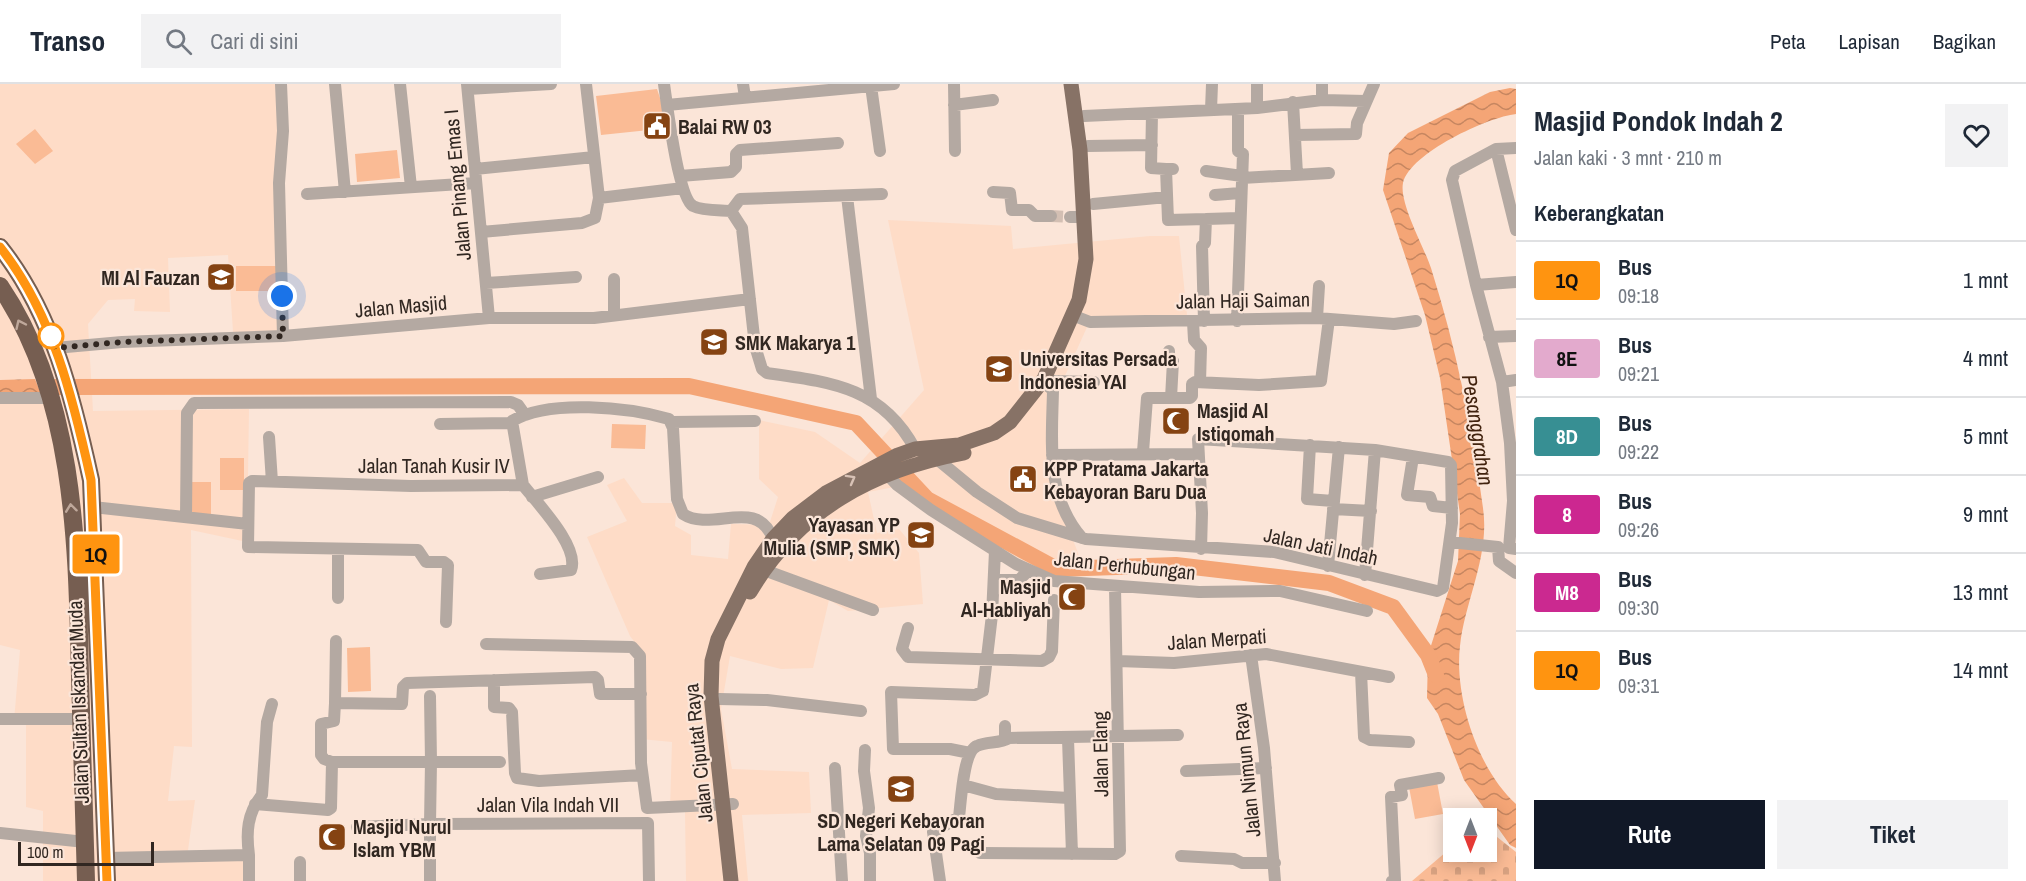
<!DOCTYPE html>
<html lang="id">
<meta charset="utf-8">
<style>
:root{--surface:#fff;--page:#f2f2f3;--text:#1f2937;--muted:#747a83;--line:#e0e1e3;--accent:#111827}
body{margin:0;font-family:"Archivo Narrow",sans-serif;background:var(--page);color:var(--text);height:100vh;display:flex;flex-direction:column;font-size:22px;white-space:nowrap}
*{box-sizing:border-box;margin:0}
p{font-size:20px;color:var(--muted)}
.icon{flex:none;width:33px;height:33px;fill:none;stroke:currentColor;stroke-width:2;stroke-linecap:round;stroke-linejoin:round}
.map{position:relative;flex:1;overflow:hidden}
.details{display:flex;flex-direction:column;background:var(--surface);width:510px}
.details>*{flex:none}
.badge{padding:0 12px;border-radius:4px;font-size:21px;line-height:39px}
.needle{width:39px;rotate:180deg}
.tools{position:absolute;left:1443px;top:724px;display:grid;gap:12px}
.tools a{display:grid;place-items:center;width:54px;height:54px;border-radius:0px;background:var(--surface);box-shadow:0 3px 15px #0003;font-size:30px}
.scale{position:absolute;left:18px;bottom:15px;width:136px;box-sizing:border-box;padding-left:6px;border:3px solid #312721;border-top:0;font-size:16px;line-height:21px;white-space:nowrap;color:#312721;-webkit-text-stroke:4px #fbe5d8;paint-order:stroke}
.you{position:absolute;width:30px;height:30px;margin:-15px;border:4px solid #fff;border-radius:50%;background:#1a73e8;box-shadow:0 0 0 9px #1a73e833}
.map>.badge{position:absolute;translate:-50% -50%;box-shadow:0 0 0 3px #fff}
h2{padding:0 18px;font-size:22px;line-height:54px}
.round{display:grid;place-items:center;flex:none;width:63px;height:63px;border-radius:0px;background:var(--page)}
.summary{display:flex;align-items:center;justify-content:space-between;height:102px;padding:0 18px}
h1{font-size:28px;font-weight:800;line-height:45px}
.cta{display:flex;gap:12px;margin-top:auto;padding:12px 18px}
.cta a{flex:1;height:69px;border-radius:0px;background:var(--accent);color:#fff;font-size:24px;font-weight:800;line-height:69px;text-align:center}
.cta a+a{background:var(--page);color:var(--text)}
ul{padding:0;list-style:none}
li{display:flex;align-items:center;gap:18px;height:78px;padding:0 18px;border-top:2px solid var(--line)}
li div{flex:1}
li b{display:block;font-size:22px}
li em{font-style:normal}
li .badge{min-width:66px;font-weight:700;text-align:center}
header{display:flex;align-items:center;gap:36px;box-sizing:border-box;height:84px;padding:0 30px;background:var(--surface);border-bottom:2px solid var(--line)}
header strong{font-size:28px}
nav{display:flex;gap:33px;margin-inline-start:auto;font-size:21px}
.search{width:420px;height:54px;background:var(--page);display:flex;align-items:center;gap:15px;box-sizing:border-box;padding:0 21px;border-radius:0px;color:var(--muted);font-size:22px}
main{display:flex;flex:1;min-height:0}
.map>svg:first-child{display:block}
</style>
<header>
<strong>Transo</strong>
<div class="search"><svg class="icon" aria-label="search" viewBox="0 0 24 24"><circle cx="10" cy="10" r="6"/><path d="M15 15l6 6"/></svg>Cari di sini</div>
<nav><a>Peta</a><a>Lapisan</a><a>Bagikan</a></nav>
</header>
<main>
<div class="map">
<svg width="1516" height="797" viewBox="0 0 1516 797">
<defs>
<pattern id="cemetery-stones" width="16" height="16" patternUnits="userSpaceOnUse" patternTransform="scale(1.5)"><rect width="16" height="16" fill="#fabb95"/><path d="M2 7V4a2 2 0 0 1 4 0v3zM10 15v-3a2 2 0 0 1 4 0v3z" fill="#d7a180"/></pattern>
<pattern id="water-waves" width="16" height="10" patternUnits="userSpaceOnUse" patternTransform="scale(1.5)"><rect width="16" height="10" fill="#f4a576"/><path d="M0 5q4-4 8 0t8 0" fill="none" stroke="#c68660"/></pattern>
</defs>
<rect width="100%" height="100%" fill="#fbe5d8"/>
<!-- built -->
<path fill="#fedcc7" d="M 0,0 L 280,0 L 284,249 L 233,248 L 228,171 L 168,174 L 170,228 L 134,227 L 135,215 L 108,216 L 88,240 L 93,327 L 249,325 L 247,458 L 191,446 L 192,663 L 174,662 L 168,717 L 195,716 L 187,773 L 245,773 L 245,797 L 43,797 L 43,727 L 26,723 L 26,636 L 14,637 L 20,566 L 0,561 Z
M 888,136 L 1011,142 L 1013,165 L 1150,152 L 1179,152 L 1188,241 L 1088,241 L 1050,325 L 1057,415 L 1080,474 L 1044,492 L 900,402 L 868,408 L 877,449 L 899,445 L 919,469 L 923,520 L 848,527 L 829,516 L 813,584 L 781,585 L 730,572 L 721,625 L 732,685 L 809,688 L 811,729 L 742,731 L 748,797 L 686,797 L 685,728 L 670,726 L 672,658 L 641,655 L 643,569 L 630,552 L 587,453 L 627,437 L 607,401 L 624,394 L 642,419 L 677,419 L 675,442 L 691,451 L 691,471 L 728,475 L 731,440 L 769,441 L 778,413 L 759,395 L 759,336 L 815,348 L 860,379 L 924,306 Z"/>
<!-- cemetery -->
<path fill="url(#cemetery-stones)" d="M 1487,745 L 1516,768 L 1516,797 L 1412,797 L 1453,762 L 1454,768 L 1486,768 Z"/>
<!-- green -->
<path fill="#fabb95" d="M 657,5 L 665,29 L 648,32 L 649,46 L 601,51 L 596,12 Z
M 35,45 L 53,67 L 35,80 L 16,60 Z
M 397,66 L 400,94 L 357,98 L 355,70 Z
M 236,182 L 276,182 L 276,207 L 236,207 Z
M 612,340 L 646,341 L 645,365 L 611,364 Z
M 220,374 L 244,374 L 244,406 L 220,406 Z
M 187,398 L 211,398 L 211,430 L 187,430 Z
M 370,563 L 371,607 L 348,608 L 347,564 Z
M 1437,698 L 1443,730 L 1415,735 L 1409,703 Z"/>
<!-- water -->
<path fill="url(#water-waves)" d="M 1510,4 L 1516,5 L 1516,30 C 1488,33 1410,69 1403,99 C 1399,119 1424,163 1431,184 C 1456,263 1472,342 1483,424 C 1490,472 1465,516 1460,562 C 1454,613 1478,686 1516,720 L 1516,764 L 1510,761 L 1464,696 L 1438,630 L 1427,614 L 1428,571 L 1458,477 L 1460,430 L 1440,294 L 1425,231 L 1383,106 L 1389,69 L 1408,49 L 1490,8 Z
M 35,295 L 41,310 L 0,309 L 0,296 Z"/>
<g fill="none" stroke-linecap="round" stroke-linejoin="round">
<!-- river -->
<path stroke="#f4a576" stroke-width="16" d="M 54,303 L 689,302 L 856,339 L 927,415 L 1057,485 L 1176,481 L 1329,499 L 1393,523 L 1428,571 L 1436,591"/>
<!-- minor-tunnel -->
<path stroke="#d3bfb3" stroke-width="12" stroke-dasharray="12 6" stroke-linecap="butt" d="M 1051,132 L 1070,133"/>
<!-- minor -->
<path stroke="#b4a9a2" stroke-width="12" d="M 281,0 L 283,47 L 279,99 L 283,252
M 335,0 L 345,108
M 400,0 L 411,103
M 467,0 L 489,234
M 664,0 C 667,20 678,113 693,122 C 703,127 720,126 731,127 L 742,144 L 755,262 L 762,285 L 767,289 C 831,298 882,303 915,365
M 743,0 L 745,13
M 954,0 L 955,67
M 1257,0 L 1257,24
M 871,2 L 880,67
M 468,5 L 551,0
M 1322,16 L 1322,0
M 1293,18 L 1297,90
M 667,21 L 894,0
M 954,21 L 993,16
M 1211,26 L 1212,0
M 1152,29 L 1151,84 L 1166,85
M 1084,32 L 1257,24 L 1322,16 L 1366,17
M 1295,51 L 1356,50 L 1357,39 L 1374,0
M 1088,62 L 1152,61
M 1516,64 L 1496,65 L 1455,87 L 1452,96 L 1476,201 L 1502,298 L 1510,359 L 1513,417 L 1509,464 L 1516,465
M 1496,65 L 1516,146
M 475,85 L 594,73
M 1173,85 L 1166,85 L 1168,136 L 1206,135
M 1206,87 L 1242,92
M 680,92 L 731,88 L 736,83 L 736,70 L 740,66 L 838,59
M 1242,94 L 1329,89
M 993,108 L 1010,109 L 1012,126 L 1029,126 L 1035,132 L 1051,132
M 307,110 L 476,99
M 1215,111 L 1240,109
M 847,112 L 871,315
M 599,114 L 683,104
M 1093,120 L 1167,113
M 731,127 L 740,115 L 882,110
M 1070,133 L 1085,133
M 481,148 L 582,139 L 595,134 L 599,114 L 586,0
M 614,195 L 614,230
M 486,199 L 576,193
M 1476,201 L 1516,198
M 1072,231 L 1090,238 L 1317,234 L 1394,240 L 1416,237
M 1317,234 L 1319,202
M 1204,237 L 1202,162 L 1205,159 L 1206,135 L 1239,134
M 1237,237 L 1243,70 L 1238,67 L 1238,25
M 1193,238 L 1194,256 L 1201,264 L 1200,298
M 1489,253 L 1516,252
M 55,264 L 122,258 L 283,252 L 489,234 L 594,234 L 750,215
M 1169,267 L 1169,275 L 1173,277 L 1171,314
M 1051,297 L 1094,298
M 1502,298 L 1516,296
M 1048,302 L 1053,306 C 1052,357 1045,412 1082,454
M 0,314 L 50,314
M 672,338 L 755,337
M 440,340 L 511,339
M 269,353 L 272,398
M 1310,361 L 1307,415 L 1333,417
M 1143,368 L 1147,314 L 1190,314 L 1192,312 L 1192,300 L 1195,298 L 1259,301 L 1321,297 L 1329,235
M 1052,371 L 1198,370
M 1413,373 L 1407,411 L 1430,413 L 1433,422 L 1452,424
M 937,375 L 977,408 L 1017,434 L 1086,455 L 1274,468 L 1437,507 L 1443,504 L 1452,439 L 1451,381 L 1448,378 L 1375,366 L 1198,355 L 1202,429 L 1201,465
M 883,386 L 897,401 L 931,426 L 1016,480 L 1054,497 L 1199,508 L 1280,507 L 1367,527
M 523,401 C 537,419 580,463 571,486 L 540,490
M 532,413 L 598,393
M 93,423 L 248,440
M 1333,425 L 1371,427
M 186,433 L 187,329 L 194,319 L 511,318 L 518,321 L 525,331
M 1450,458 L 1498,463 L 1499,477 L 1516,489
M 338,465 L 338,514
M 1328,482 L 1339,363
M 764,486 L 873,526
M 1365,491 L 1375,366
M 994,496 L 1019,496 L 1029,486
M 446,538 L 448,481 L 444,478 L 426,478 L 418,466 L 248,463 L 249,399 L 252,397 L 411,402 L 523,401 L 512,337 C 549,315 628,323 669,335 L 673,344 L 677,415 L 683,430 C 712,449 757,412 773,455
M 908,544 L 902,565 L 908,573 L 1042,577 L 1049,573 L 1052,567 L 1054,516
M 486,560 L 632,563 L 640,572 L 641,679 L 647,724 L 733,720
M 1251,571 L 1264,664 L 1275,797
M 1118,577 L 1174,579 L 1266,570 L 1389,593
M 1361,588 L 1364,653 L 1370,656 L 1409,658
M 494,596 L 494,623 L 509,624 L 512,628 L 515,689 L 517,694 L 539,697 L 642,691
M 430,612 L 431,678 L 500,678
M 719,615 L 767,616 L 861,627
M 335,619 L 336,557
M 0,635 L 81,635
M 1005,642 L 1005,651 L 1009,654 L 1178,651
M 1068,655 L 1072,770
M 865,666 L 864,687 L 869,724 L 866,752 L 870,769 L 870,797
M 970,669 L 950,665 L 893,665 L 891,608 L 975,611 L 983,607 L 992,531 L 995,467
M 332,678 L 431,678 L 430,740 L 648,739 L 649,797
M 835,684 L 842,797
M 1186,687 L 1266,684
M 963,701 L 996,710 L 1069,714
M 255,720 L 328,726 L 331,724 L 332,678 L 324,675 L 321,671 L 321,640 L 334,637 L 335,619 L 402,620 L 403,603 L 407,599 L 595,593 L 598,596 L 600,610 L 641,610
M 357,743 L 430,740 L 430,797
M 0,749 L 85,758
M 980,769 L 1115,770 L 1120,767 L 1115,503
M 249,771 C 246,749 247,729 262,711 L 267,638 L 272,620
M 1181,772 L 1234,775 L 1242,779 L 1275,779
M 106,774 L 249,771 L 249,797
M 300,797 L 300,778
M 940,797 L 933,748 L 959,733 C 961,719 963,667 977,662 C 987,657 999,660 1009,654
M 1392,797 L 1395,796 L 1391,713 L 1402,711 L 1400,701 L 1439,694"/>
<!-- major -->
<path stroke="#877266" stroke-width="15" d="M 750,508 C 798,426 873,386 964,369
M 731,797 L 711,612 L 712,577 L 718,555 L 754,483 L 773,455 L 793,434 L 826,409 L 898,371 L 915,365 L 959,361 L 994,349 L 1010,338 L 1044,295 L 1079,216 L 1086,175 L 1080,66 L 1071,0"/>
<!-- highway -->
<path stroke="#765e51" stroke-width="18" d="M 0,163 C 53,230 73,314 91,396 L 107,797
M 0,202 C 76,314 77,462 80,593 C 82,661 84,729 86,797"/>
</g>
<!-- one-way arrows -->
<defs><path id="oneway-chevron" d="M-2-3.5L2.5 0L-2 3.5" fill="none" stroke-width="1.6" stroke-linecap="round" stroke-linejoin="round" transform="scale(1.5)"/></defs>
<g stroke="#bfa89b">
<use href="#oneway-chevron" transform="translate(20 240) rotate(-115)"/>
<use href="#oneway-chevron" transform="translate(71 424) rotate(-97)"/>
</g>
<use stroke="#d8c2b6" href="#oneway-chevron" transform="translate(851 395) rotate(-29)"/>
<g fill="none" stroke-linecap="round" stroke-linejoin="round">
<!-- line casing -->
<g stroke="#fff" stroke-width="14">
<path id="line" d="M 0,163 C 53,230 73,314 91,396 L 107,797"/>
</g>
<!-- line -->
<use href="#line" stroke="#ff9410" stroke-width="9"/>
<!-- walk -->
<path stroke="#312721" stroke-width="6" stroke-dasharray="0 10.8" d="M 51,252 L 55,264 L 122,258 L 283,252 L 282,212"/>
</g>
<!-- icons -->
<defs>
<g id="civic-square" transform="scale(1.5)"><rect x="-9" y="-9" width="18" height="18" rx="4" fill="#854312" stroke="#fbe5d8"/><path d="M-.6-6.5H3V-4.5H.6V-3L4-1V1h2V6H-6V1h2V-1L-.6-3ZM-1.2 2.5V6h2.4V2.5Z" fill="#fff"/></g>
<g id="school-square" transform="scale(1.5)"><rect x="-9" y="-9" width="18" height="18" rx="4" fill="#854312" stroke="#fbe5d8"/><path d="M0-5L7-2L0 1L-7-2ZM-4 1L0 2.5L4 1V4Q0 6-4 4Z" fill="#fff"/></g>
<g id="university-square" transform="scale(1.5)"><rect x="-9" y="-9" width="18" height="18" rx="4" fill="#854312" stroke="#fbe5d8"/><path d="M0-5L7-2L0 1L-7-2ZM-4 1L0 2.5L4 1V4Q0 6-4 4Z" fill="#fff"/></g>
<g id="mosque-square" transform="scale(1.5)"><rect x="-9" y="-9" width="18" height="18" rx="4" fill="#854312" stroke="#fbe5d8"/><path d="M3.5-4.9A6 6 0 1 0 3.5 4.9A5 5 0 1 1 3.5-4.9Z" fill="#fff"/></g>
</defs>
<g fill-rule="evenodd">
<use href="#civic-square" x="657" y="42"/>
<use href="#school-square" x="221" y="193"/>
<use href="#school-square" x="714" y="258"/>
<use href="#university-square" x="999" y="285"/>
<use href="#mosque-square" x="1176" y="337"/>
<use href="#civic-square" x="1023" y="395"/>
<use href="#school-square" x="921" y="451"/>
<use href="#mosque-square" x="1072" y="513"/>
<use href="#school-square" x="901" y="705"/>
<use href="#mosque-square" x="332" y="753"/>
</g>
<!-- markers -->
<circle fill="#fff" stroke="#ff9410" stroke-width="3" cx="51" cy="252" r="12"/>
<g text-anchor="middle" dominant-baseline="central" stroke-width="4.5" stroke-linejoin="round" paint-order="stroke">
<!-- poi labels -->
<g font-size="20" font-weight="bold" fill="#312721" stroke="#fbe5d8" text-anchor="start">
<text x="678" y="42">Balai RW 03</text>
<text x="200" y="193" text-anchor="end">MI Al Fauzan</text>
<text x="735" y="258">SMK Makarya 1</text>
<text x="1020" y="274">Universitas Persada<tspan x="1020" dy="23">Indonesia YAI</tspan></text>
<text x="1197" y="326">Masjid Al<tspan x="1197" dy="23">Istiqomah</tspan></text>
<text x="1044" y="384">KPP Pratama Jakarta<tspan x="1044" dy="23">Kebayoran Baru Dua</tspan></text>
<text x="900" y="440" text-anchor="end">Yayasan YP<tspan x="900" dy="23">Mulia (SMP, SMK)</tspan></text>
<text x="1051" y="502" text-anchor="end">Masjid<tspan x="1051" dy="23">Al-Habliyah</tspan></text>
<text x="901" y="736" text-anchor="middle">SD Negeri Kebayoran<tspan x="901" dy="23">Lama Selatan 09 Pagi</tspan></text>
<text x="353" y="742">Masjid Nurul<tspan x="353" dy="23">Islam YBM</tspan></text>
</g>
<!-- street labels -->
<g font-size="20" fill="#312721" stroke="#fbe5d8">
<text transform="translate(457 101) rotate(-95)">Jalan Pinang Emas I</text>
<text transform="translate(1243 216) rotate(-1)">Jalan Haji Saiman</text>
<text transform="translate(401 222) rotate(-5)">Jalan Masjid</text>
<text x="434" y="381">Jalan Tanah Kusir IV</text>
<text transform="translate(1321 462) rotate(12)">Jalan Jati Indah</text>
<text transform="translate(1125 481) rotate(6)">Jalan Perhubungan</text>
<text transform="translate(1217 555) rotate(-4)">Jalan Merpati</text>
<text transform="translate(78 618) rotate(-92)">Jalan Sultan Iskandar Muda</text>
<text transform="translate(698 669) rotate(-96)">Jalan Ciputat Raya</text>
<text transform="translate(1100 670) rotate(-91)">Jalan Elang</text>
<text transform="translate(1246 686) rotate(-96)">Jalan Nimun Raya</text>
<text x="548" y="720">Jalan Vila Indah VII</text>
</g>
<!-- water labels -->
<g font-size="21" font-style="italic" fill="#41220e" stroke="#fbe5d8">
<text transform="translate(1478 346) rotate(81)">Pesanggrahan</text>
</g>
</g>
</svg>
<div class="tools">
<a><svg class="needle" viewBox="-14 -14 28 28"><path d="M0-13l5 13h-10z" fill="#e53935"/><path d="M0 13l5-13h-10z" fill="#747a83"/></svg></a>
</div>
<div class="scale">100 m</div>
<div class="you" style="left:282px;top:212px"></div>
<b class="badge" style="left:96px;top:470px;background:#ff9410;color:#111">1Q</b>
</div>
<section class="details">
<div class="summary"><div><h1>Masjid Pondok Indah 2</h1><p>Jalan kaki · 3 mnt · 210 m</p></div><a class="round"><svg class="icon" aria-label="heart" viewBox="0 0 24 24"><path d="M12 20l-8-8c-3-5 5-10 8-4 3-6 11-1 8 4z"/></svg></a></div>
<h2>Keberangkatan</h2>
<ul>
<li><span class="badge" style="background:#ff9410;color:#111">1Q</span><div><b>Bus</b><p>09:18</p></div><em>1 mnt</em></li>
<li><span class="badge" style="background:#e3aacd;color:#111">8E</span><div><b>Bus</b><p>09:21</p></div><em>4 mnt</em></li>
<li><span class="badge" style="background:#378f93;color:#fff">8D</span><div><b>Bus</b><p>09:22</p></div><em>5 mnt</em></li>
<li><span class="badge" style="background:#cc2790;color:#fff">8</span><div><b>Bus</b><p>09:26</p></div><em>9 mnt</em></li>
<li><span class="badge" style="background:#cb2990;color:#fff">M8</span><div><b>Bus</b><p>09:30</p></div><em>13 mnt</em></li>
<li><span class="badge" style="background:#ff9410;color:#111">1Q</span><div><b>Bus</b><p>09:31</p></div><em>14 mnt</em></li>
</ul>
<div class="cta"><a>Rute</a><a>Tiket</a></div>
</section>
</main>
